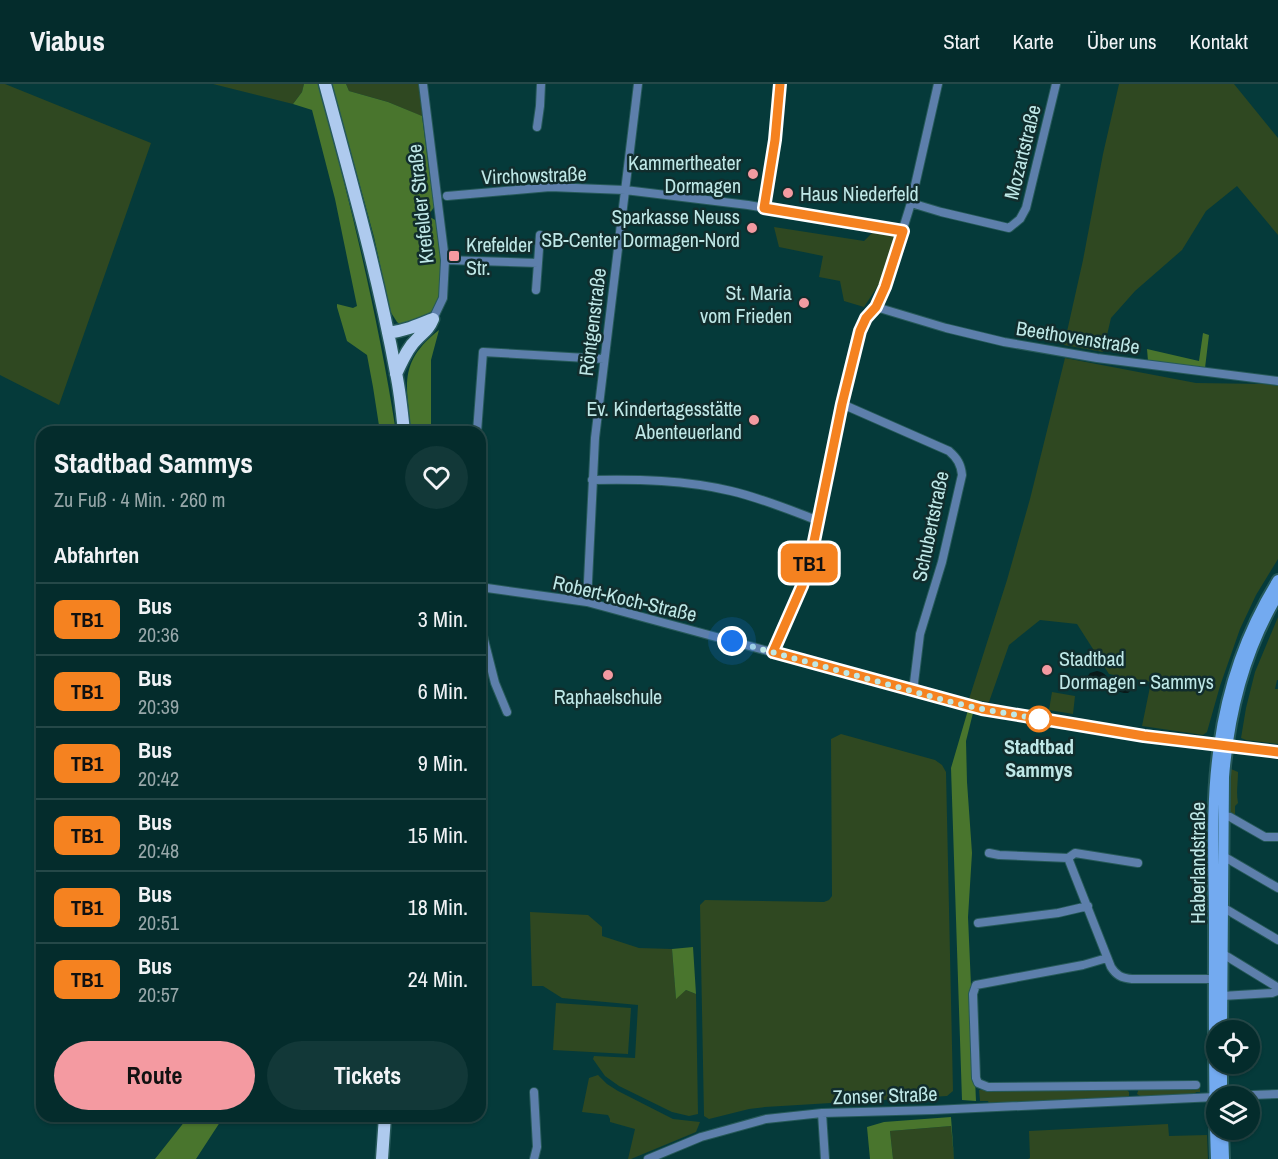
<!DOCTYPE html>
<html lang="de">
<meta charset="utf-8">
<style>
:root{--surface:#042c2c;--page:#123838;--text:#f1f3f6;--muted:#97a7a9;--line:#254848;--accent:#f49aa1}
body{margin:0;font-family:"Archivo Narrow",sans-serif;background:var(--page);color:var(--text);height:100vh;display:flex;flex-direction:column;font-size:22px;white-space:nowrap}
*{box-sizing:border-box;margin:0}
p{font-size:20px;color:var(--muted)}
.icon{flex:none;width:33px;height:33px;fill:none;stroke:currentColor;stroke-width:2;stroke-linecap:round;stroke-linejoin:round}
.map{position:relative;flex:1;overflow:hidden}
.sheet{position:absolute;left:36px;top:342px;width:450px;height:696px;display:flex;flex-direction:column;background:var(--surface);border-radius:18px;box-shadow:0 2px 4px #0004,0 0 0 2px var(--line)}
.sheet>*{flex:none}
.badge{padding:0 12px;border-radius:9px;font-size:21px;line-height:39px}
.controls{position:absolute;left:1206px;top:936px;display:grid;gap:12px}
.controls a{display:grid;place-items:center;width:54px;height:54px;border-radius:50%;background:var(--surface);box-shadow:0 2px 4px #0004,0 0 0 2px var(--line);font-size:30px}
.you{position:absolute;width:30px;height:30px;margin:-15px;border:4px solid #fff;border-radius:50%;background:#1a73e8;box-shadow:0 0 0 9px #1a73e833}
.map>.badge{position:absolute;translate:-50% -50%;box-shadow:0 0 0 3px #fff}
h2{padding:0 18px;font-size:22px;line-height:54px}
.round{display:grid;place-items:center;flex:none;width:63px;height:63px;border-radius:32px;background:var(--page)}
.headline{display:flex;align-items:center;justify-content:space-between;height:102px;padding:0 18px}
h1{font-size:28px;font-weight:800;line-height:45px}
.action{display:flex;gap:12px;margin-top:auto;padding:12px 18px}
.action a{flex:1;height:69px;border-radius:36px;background:var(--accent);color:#111;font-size:24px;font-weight:800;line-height:69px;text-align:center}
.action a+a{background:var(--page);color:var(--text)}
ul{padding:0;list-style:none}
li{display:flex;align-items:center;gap:18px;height:72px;padding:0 18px;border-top:2px solid var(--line)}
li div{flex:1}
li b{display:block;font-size:22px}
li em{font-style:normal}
li .badge{min-width:66px;font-weight:700;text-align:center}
header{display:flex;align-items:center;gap:36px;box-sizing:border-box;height:84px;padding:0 30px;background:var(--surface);border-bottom:2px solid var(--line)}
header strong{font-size:28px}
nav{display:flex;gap:33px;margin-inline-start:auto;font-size:21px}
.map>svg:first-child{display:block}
</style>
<header>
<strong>Viabus</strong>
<nav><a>Start</a><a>Karte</a><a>Über uns</a><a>Kontakt</a></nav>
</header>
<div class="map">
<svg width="1278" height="1075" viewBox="0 0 1278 1075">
<rect width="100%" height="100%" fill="#053a3a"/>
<!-- green -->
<path fill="#2f4821" d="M 0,0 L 5,0 L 151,59 L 59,321 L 0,291 Z
M 213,0 L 304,0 L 302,8 L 293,20 Z
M 346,0 L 420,0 L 426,34 L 388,18 L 349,7 Z
M 1119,0 L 1234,0 L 1278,54 L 1278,151 L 1237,102 L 1206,127 L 1182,166 L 1135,207 L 1111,234 L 1103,268 L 1064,261 L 1083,176 L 1103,70 Z
M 774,143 L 864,157 L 877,144 L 890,148 L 896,156 L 883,194 L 864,223 L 844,217 L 840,197 L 819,193 L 823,172 L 779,163 Z
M 1065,274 L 1196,299 L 1264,300 L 1278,302 L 1278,475 L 1256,511 L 1240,545 L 1220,602 L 1207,648 L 1203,651 L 1142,642 L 1151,598 L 1109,590 L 1077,540 L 1040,536 L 1009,561 L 989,618 L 969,615 L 1007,496 L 1030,415 Z
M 1278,533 L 1278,596 L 1277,596 L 1275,605 L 1278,605 L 1278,660 L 1246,656 L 1241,654 L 1246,624 L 1255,588 Z
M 1052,608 L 1075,612 L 1073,630 L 1049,626 Z
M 841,650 L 935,676 L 942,681 L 946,688 L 953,1007 L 947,1012 L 765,1023 L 749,1025 L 709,1035 L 704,1032 L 700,821 L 705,816 L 824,818 L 829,816 L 832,812 L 831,655 Z
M 1231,685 L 1238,688 C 1238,699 1236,708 1238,719 L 1235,722 L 1235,731 L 1230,729 Z
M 530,828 L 588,831 L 602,843 L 602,852 L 639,864 L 672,865 L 676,914 L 686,906 L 696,910 L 698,1030 L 689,1032 L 672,1028 L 619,1002 L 605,992 L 593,975 L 594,972 L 635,974 L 638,921 L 562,914 L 543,902 L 532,902 Z
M 556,919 L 631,924 L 628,970 L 553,966 Z
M 598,991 L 607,1000 L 618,1007 L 673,1035 L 700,1038 L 696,1048 L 631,1075 L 628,1075 L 635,1045 L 610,1038 L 610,1035 L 608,1031 L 582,1028 L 589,994 Z
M 1139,1004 L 1200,1004 L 1200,1008 L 1196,1008 L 1195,1010 L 1142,1013 L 1137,1010 Z
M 1126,1005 L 1129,1008 L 1129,1012 L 1125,1014 L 989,1020 L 988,1017 L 980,1017 L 979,1006 Z
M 1168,1040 L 1169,1052 L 1207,1051 L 1208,1075 L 1028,1075 L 1030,1074 L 1029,1047 Z
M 951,1042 L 954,1075 L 893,1075 L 890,1047 Z"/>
<!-- forest -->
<path fill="#49752d" d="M 304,0 L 319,0 L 324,19 C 352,127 379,237 396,348 L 380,348 L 373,303 L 367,271 L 347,257 L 337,223 L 337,220 L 353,224 L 357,222 L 335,115 L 312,26 L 293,20 L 302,8 Z
M 332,0 L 346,0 L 349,7 L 388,18 L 422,32 L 434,123 L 428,132 L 437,137 C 439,159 451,217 429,230 C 421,235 411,238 402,242 L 397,238 L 390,227 L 374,153 Z
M 439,246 L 431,276 L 431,348 L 411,348 C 407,302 397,279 439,246 Z
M 1203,249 L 1209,251 L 1205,284 L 1148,277 L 1147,265 L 1199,277 Z
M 968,626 L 973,629 L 966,657 L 967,698 L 972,769 L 968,833 L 976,1017 L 962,1016 L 951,684 Z
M 693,863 L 696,910 L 686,906 L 676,915 L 672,865 Z
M 189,1032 L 224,1032 L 196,1075 L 155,1075 Z
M 951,1033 L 954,1075 L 951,1042 L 890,1047 L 893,1075 L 870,1075 L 867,1043 L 884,1038 Z"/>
<!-- water -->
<path fill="#091a1a" d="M 1097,587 C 1106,588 1107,596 1115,596 C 1121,597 1123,596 1130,597 L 1132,600 L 1131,606 L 1128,609 L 1124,609 L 1105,604 L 1095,604 L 1091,602 L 1088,598 L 1087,593 L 1090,589 Z"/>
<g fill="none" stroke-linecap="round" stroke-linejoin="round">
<!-- street casing -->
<g stroke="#265959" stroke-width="10">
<path id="street" d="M 423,0 L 445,176 L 443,214 L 433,235
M 537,43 L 540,22 L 541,0
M 447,112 L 550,103 L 625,106 L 748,121 L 903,147
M 911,119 L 941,128 L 1009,144 L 1020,135 L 1026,124 L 1056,0
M 764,124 L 775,56 L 781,0
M 445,176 L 538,179 L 536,206
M 538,179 L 540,151
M 876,223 L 946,244 L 1004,258 L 1097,274 L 1278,297
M 842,320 L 949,367 C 957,374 961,380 962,391 L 942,478 L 920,550 L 913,607
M 477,348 L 483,268 L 604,275
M 592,396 C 638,395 685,396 731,407 C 761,414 790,426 819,437
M 480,503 L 587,518 L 982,625 L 1132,650 L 1219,661
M 587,518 L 595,354 L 638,0
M 480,540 L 495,599 L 507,628
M 773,568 L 802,502 L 811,472 L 842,320 L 860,247 L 866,234 L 876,223 L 885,203 L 911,119 L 938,0
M 1227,662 L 1278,668
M 1224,732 L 1230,733 L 1265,753 L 1278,753
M 989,769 L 999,771 L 1068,774
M 1223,772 L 1278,804
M 1068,774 L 1111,883 C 1116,891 1121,894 1132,895 L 1219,895
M 1068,774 L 1075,769 L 1138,779
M 1224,824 L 1278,856
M 978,839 L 1058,829 L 1088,822
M 1223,870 L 1277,903
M 1107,874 L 1083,881 L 976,901 L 973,910 L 976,994 L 978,999 L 988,1003 L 1196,1001
M 1222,912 L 1272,909 L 1277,907
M 534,1008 L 537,1063 L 534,1075
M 1225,1012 L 1278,1010
M 822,1029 L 825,1075
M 648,1075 L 701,1053 L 766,1035 L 822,1029 L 933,1026 L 1216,1013"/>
</g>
<!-- secondary casing -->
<g stroke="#265959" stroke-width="14">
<path id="secondary" d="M 1222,946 L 1224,693 C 1229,630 1245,566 1278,511
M 1222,1012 L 1222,980
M 1223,1046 L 1224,1075
M 1216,1075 C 1213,998 1214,921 1214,843 C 1214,783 1210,721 1219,662 C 1227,603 1247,546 1278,496"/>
</g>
<!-- primary casing -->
<g stroke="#265959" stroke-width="15">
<path id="primary" d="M 325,0 C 351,96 378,191 396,289 C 400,308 402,328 404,348
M 388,249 C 407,246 416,242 433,235
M 396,290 C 402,278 407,264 417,255 C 424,248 429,245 433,235
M 382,1075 L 385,1032"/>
</g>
<!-- street -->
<use href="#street" stroke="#5d7fab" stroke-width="8"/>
<!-- secondary -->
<use href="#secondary" stroke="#73aaf0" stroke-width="10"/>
<!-- primary -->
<use href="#primary" stroke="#aecaee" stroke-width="12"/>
</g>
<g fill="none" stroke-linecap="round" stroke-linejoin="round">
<!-- line casing -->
<g stroke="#fff" stroke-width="14">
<path id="line" d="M 780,0 L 775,56 L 764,124 L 903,147 L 885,203 L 876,223 L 866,234 L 860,247 L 842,320 L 811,472 L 802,502 L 773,568 L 982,625 L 1144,652 L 1278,668"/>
</g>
<!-- line -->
<use href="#line" stroke="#f58220" stroke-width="9"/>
<!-- walk -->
<path stroke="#bfe8e7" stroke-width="6" stroke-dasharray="0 10.8" d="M 732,557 L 951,618 L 982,625 L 1039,635"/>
</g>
<!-- markers -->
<g fill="#f49aa1" stroke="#112d2d" stroke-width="2">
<circle cx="753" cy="90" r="6"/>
<circle cx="788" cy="109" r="6"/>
<circle cx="752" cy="144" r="6"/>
<rect x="448" y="166" width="12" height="12" rx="3"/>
<circle cx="804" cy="219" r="6"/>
<circle cx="754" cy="336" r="6"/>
<circle cx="1047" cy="586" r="6"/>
<circle cx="608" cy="591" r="6"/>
</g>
<circle fill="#fff" stroke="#f58220" stroke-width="3" cx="1039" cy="635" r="12"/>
<g text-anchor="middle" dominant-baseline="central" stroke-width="5" stroke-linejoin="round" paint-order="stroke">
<!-- street labels -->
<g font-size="20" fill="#bfe8e7" stroke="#112d2d">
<text transform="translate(1022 68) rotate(-76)">Mozartstraße</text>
<text transform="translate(534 91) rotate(-2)">Virchowstraße</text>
<text transform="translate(420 120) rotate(-96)">Krefelder Straße</text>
<text transform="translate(592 238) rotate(-83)">Röntgenstraße</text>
<text transform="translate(1078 253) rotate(9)">Beethovenstraße</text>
<text transform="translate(930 442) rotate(-78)">Schubertstraße</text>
<text transform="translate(625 514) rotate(13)">Robert-Koch-Straße</text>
<text transform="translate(1197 779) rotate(-90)">Haberlandstraße</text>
<text transform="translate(885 1011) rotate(-2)">Zonser Straße</text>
</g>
<!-- poi labels -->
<g font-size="20" fill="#bfe8e7" stroke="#112d2d" text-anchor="end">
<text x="741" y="78">Kammertheater<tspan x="741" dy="23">Dormagen</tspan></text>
<text x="800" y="109" text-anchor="start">Haus Niederfeld</text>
<text x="740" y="132">Sparkasse Neuss<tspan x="740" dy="23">SB-Center Dormagen-Nord</tspan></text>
<text x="466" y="160" text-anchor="start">Krefelder<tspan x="466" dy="23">Str.</tspan></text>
<text x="792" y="208">St. Maria<tspan x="792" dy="23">vom Frieden</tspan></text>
<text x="742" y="324">Ev. Kindertagesstätte<tspan x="742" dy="23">Abenteuerland</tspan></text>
<text x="1059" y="574" text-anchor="start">Stadtbad<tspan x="1059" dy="23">Dormagen - Sammys</tspan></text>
<text x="608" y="612" text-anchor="middle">Raphaelschule</text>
</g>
<!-- stop labels -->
<g font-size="20" font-weight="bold" fill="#bfe8e7" stroke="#112d2d">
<text x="1039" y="662">Stadtbad<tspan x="1039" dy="23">Sammys</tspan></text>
</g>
</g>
</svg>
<div class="controls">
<a><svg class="icon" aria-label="locate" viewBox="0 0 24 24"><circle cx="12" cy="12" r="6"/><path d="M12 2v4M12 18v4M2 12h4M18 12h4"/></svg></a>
<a><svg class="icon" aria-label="layers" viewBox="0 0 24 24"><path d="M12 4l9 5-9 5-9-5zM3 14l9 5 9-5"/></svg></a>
</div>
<div class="you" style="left:732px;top:557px"></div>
<b class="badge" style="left:809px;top:479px;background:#f58220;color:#111">TB1</b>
<section class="sheet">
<div class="headline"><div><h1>Stadtbad Sammys</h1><p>Zu Fuß · 4 Min. · 260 m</p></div><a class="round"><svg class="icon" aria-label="heart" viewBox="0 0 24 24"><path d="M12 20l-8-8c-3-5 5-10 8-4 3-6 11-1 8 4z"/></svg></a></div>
<h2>Abfahrten</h2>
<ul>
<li><span class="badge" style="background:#f58220;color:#111">TB1</span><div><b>Bus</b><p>20:36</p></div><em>3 Min.</em></li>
<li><span class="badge" style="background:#f58220;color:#111">TB1</span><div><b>Bus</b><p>20:39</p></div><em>6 Min.</em></li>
<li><span class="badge" style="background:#f58220;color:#111">TB1</span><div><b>Bus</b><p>20:42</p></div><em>9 Min.</em></li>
<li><span class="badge" style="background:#f58220;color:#111">TB1</span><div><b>Bus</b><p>20:48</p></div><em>15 Min.</em></li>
<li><span class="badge" style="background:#f58220;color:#111">TB1</span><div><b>Bus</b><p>20:51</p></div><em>18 Min.</em></li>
<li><span class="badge" style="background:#f58220;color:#111">TB1</span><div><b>Bus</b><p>20:57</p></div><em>24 Min.</em></li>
</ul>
<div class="action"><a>Route</a><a>Tickets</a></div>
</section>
</div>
